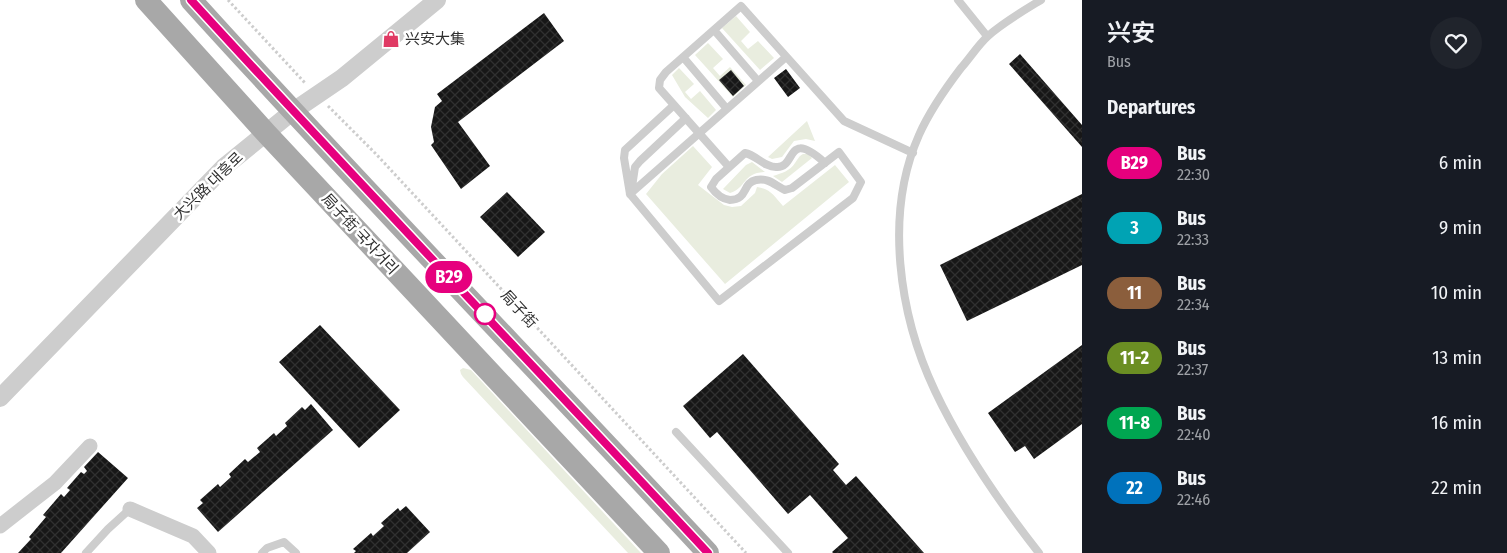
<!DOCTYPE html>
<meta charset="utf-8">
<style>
:root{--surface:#171b24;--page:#20242c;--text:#f1f3f6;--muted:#9ea1a6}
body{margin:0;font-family:"Fira Sans Condensed","Noto Sans SC","Noto Sans KR",sans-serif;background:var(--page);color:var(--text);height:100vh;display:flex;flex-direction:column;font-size:19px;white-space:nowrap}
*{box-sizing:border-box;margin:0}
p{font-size:16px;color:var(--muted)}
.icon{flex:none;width:28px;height:28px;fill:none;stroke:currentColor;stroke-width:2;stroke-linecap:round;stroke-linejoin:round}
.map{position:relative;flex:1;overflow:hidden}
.panel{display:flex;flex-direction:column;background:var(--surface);width:425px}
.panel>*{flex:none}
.badge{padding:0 10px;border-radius:16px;font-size:18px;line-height:32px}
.map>.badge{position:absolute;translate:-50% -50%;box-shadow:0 0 0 2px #fff}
h2{padding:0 25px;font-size:19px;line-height:45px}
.round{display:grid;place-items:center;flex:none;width:52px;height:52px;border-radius:26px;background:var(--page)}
.overview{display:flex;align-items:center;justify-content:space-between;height:85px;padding:0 25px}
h1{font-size:24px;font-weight:600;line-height:38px}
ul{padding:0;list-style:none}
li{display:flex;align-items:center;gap:15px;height:65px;padding:0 25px}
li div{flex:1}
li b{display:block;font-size:19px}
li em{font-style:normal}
li .badge{min-width:55px;font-weight:700;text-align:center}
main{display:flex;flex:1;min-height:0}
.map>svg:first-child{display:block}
</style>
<main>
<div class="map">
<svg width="1082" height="553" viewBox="0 0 1082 553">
<defs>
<pattern id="building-cross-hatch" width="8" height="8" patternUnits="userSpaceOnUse" patternTransform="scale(1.25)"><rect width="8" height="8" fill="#171717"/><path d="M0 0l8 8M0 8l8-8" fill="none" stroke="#303030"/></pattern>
</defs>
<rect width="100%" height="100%" fill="#fff"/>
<!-- green -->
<path fill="#e9eddf" d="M 736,16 L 750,32 L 741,41 L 748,49 L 758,41 L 774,58 L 760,70 L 722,28 Z
M 708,43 L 723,59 L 713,68 L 720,76 L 730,67 L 746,85 L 733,97 L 695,55 Z
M 679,68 L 694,84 L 685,92 L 691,99 L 700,91 L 716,110 L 708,118 L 685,97 L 672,75 Z
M 807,121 L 815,141 L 806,139 L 794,141 L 782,157 L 772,159 L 768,157 Z
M 693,146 L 712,167 L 698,185 L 724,205 L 732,207 L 741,206 L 755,193 L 757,187 C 771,189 774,196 783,206 L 835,165 L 849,182 L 725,284 L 646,194 L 662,174 Z
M 803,154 L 808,154 L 812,158 L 782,182 L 773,176 C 782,173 790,171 795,163 C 798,159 798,157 803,154 Z
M 752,162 L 765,172 C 742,173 747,188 730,193 L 723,189 L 746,165 Z
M 463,368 L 471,370 L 641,553 L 628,553 L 463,377 L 461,374 L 460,370 Z"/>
<!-- building -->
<path fill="url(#building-cross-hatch)" d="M 544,13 L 564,41 L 458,122 L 490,166 L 461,189 L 431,145 L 434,142 L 431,127 L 435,107 L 442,101 L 437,94 Z
M 1020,54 L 1082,125 L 1082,147 L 1009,64 Z
M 786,69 L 800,88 L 788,97 L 774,78 Z
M 731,70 L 744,86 L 733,96 L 719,80 Z
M 507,192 L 545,232 L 518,257 L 480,217 Z
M 1082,194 L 1082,265 L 967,321 L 940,265 Z
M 320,325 L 400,410 L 359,448 L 279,362 Z
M 1082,345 L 1082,424 L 1034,459 L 1025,446 L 1015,452 L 988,413 Z
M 743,354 L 839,464 L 833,470 L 846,485 L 856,476 L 924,553 L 833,553 L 832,552 L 848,538 L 810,495 L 788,514 L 717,432 L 710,438 L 683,406 Z
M 311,404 L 333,430 L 218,532 L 197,508 L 203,503 L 200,500 L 218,484 L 220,487 L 231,477 L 229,474 L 245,459 L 248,462 L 260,452 L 257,448 L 274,433 L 276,436 L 287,426 L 285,423 L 302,407 L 305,410 Z
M 98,452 L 128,478 L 61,553 L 18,553 L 31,539 L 29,537 L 46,517 L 43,515 L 61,494 L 64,497 L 70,490 L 67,488 L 81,472 L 84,474 L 87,471 L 84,467 Z
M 406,506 L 430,532 L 407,553 L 354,553 L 356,551 L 353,549 L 371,533 L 373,536 L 384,526 L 381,523 L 398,508 L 400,511 Z"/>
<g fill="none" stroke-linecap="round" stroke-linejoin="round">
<!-- path -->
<path stroke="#cdcdcd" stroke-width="3" stroke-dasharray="2.5 2.5" stroke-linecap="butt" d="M 228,0 L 306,84
M 328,106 L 376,154 L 746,553"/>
<!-- service -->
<path stroke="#cdcdcd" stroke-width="8" d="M 958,0 L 987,36
M 714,30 L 758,81
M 683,57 L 727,109
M 786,57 L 630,194 L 719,301 L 853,198 L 861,182 L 839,152 L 792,188 L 785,190 C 776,186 768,177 756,180 C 742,183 748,200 730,200 C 721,199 716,194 711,187 L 716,179 L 745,153 C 756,155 764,167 776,167 C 797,169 785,127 825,163
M 729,167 L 659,88 L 660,80 L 666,72 L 741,6 L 844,121 L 913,153
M 632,187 L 635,167 L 640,161 L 686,118
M 630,194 L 624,158 L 625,150 L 674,105
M 676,432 L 788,553
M 86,553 L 108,529 L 130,509
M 262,553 L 267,548 L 284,542 L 296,553
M 1039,553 C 999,502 963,450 935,391 C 899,315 884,214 919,135 C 930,110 945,89 961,68 C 970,58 978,45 988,36 C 1004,22 1023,11 1041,0"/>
<!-- minor -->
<path stroke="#cdcdcd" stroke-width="15" d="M 130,509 L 193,536 L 209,553
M 0,526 L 55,483 L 90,446"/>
<!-- tertiary -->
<path stroke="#cdcdcd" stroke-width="18" d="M 0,398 L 224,167 L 292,112 L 342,78 L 437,0"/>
<!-- primary -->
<path stroke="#a8a8a8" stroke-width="22" d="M 146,0 L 266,133 L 659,553
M 191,0 C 360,187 536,368 708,553"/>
</g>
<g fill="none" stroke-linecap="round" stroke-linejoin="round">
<!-- line casing -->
<g stroke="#fff" stroke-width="11">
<path id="line" d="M 191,0 C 361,186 536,368 708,553"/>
</g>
<!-- line -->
<use href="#line" stroke="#e6007e" stroke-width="8"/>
</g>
<!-- icons -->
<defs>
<g id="shop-bare" transform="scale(1.35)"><path d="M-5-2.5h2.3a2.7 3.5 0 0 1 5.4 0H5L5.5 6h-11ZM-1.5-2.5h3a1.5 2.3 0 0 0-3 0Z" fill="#e03a64" stroke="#fff" stroke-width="2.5" paint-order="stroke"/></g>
</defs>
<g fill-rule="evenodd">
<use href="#shop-bare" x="391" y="39"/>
</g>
<!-- markers -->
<circle fill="#fff" stroke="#e6007e" stroke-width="2.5" cx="485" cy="314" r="10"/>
<g text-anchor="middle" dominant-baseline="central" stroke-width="5" stroke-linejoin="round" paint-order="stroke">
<!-- poi labels -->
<g font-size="15" fill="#303030" stroke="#fff" text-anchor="start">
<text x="405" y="39">兴安大集</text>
</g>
<!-- street labels -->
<g font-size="15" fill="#303030" stroke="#fff">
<text transform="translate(208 186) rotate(-44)">大兴路 대흥로</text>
<text transform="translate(360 234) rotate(47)">局子街 국자거리</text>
<text transform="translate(519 309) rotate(47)">局子街</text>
</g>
</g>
</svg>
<b class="badge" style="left:449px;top:277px;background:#e6007e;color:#fff">B29</b>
</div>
<section class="panel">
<div class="overview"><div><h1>兴安</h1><p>Bus</p></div><a class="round"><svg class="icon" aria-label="heart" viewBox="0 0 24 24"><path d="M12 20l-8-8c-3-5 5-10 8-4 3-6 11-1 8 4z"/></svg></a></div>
<h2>Departures</h2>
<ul>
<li><span class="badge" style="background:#e6007e;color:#fff">B29</span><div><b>Bus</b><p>22:30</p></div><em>6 min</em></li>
<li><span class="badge" style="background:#00a3b4;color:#fff">3</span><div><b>Bus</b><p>22:33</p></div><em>9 min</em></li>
<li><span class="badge" style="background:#8b5e3c;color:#fff">11</span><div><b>Bus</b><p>22:34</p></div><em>10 min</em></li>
<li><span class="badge" style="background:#6b8e23;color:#fff">11-2</span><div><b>Bus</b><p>22:37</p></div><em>13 min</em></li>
<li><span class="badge" style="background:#00a651;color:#fff">11-8</span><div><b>Bus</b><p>22:40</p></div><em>16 min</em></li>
<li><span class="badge" style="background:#0072bc;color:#fff">22</span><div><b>Bus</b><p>22:46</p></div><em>22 min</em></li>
</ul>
</section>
</main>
